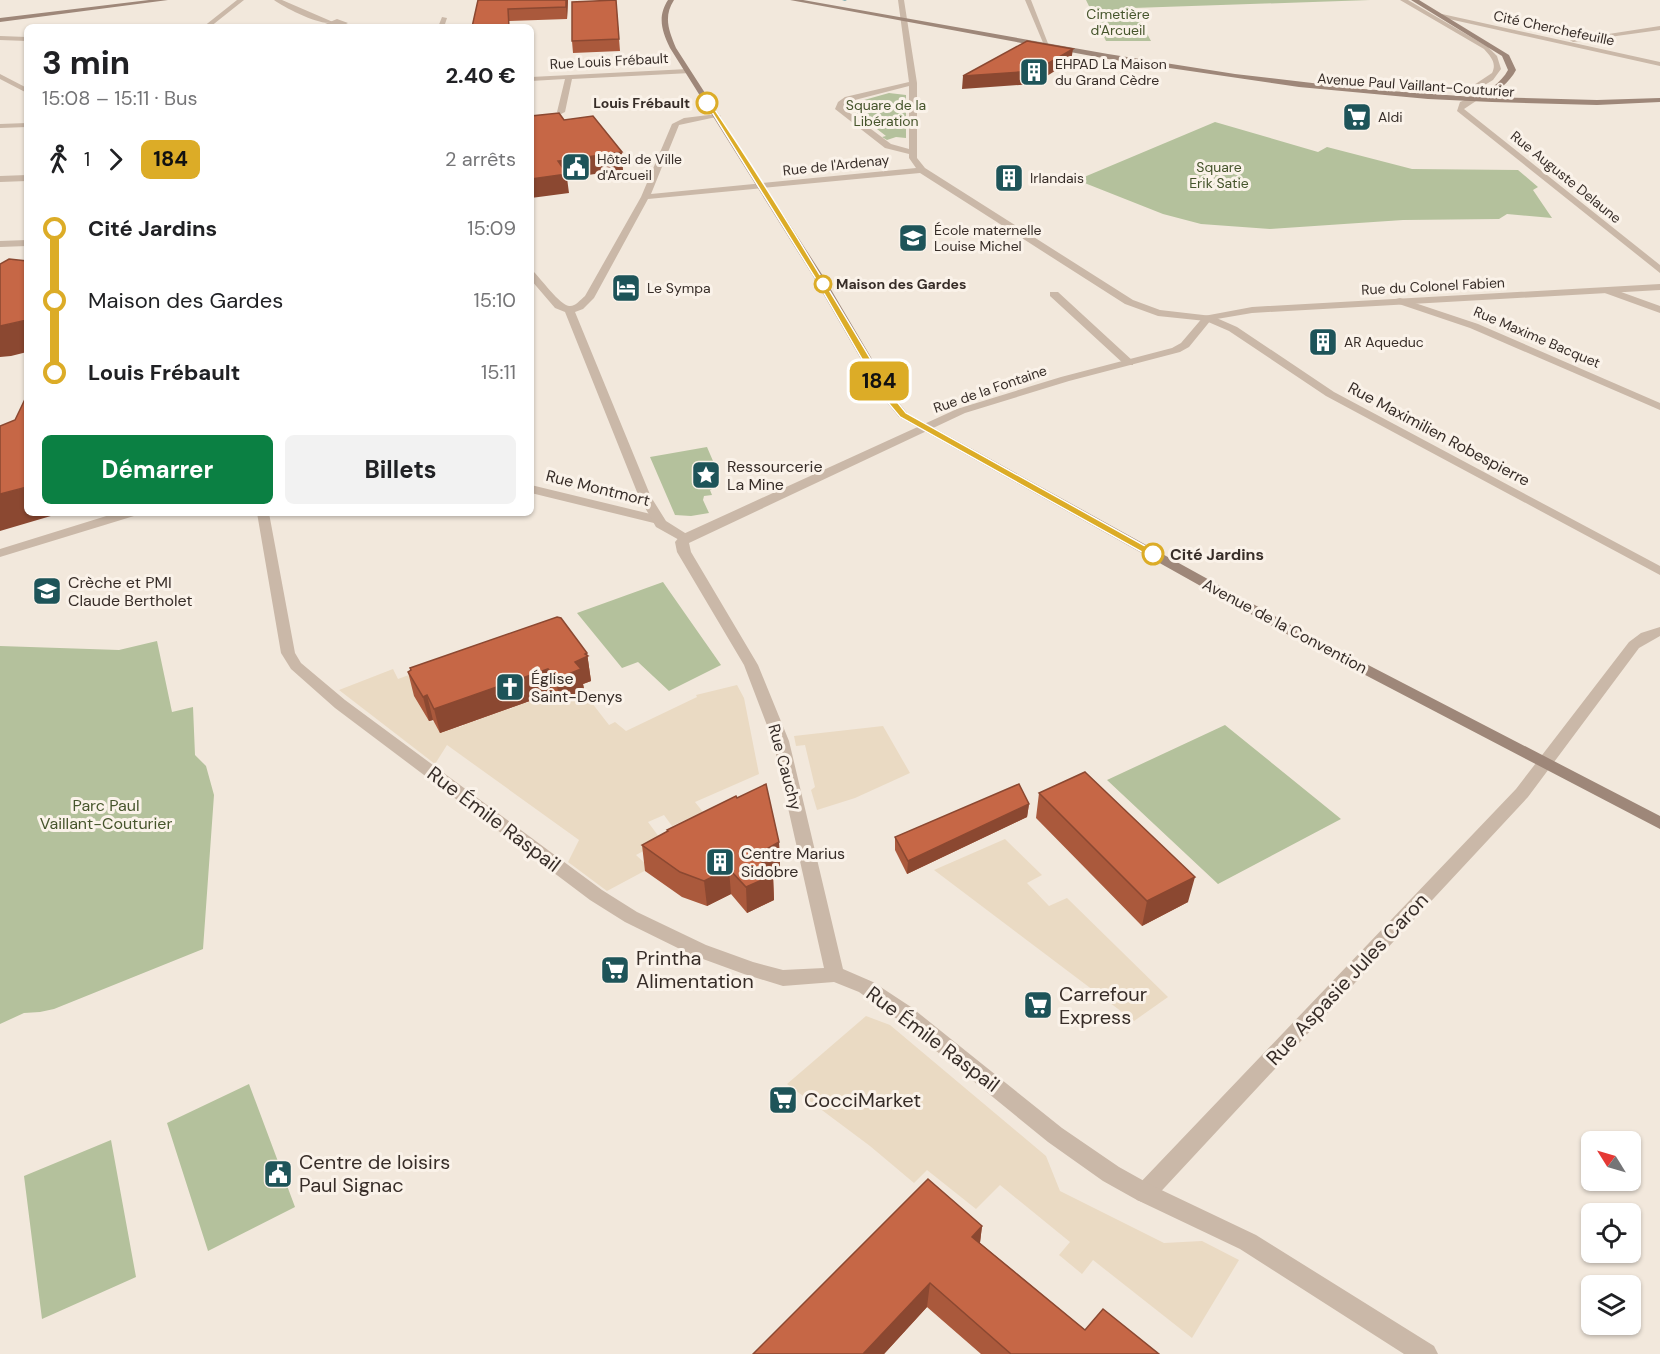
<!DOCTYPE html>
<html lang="fr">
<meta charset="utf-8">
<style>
:root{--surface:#fff;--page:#f2f2f2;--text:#202124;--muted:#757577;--accent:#0b8043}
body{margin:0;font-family:"DM Sans",sans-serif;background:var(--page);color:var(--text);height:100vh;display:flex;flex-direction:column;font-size:22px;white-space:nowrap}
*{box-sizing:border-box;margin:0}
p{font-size:20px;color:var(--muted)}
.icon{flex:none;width:33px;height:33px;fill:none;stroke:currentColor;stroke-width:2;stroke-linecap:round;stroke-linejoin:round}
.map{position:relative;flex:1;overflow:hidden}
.details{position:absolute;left:24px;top:24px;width:510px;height:492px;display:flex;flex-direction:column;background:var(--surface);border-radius:9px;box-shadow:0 2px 4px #0004}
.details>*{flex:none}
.badge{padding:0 12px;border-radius:9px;font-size:21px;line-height:39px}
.needle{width:39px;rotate:307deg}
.fabs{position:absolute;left:1581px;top:1131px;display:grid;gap:12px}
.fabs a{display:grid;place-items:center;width:60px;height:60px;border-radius:9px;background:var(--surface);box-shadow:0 2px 4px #0004;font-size:30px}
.map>.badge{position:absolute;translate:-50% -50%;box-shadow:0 0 0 3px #fff}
.legs{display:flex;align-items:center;gap:9px;height:66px;padding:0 18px;font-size:20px}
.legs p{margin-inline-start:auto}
.headline{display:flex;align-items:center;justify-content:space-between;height:102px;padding:0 18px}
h1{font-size:33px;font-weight:700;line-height:45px}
.button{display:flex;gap:12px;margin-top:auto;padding:12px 18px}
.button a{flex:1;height:69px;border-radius:9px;background:var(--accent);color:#fff;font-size:24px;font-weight:700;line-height:69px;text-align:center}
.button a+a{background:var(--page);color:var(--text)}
ul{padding:0 18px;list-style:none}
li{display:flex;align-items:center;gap:21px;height:72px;font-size:22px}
li i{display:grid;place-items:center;width:9px;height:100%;margin:0 8px;background:currentColor}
li i::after{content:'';width:15px;height:15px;margin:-8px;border:4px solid;border-radius:50%;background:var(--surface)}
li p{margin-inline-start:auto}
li:first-child i{background:linear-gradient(#0000 50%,currentColor 0)}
li:last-child i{background:linear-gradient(currentColor 50%,#0000 0)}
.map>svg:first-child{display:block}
</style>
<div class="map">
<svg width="1660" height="1354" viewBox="0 0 1660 1354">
<rect width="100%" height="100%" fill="#f2e8dc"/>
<!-- green -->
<path fill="#b4c19c" d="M 1086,0 L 1370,0 L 1133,8 L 1151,41 L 1106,41 Z
M 889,93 L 906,95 L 906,138 L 896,137 L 887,140 L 882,137 L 886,136 L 851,109 L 857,102 Z
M 1215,122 L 1318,152 L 1327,147 L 1412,169 L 1518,170 L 1538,187 L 1533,190 L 1552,218 L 1507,214 L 1499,219 L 1403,220 L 1270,229 L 1201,224 L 1163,214 L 1077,180 Z
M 707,447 L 713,461 L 700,463 L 712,489 L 710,490 L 712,495 L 704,496 L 703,500 L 709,513 L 691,516 L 675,515 L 650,457 Z
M 663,582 L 721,665 L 669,691 L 638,662 L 622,668 L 577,613 Z
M 157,641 L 172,712 L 193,707 L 195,755 L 206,766 L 214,795 L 203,949 L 54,1009 L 40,1012 L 24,1013 L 0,1024 L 0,646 L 119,650 Z
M 1225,725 L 1341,819 L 1218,884 L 1107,780 Z
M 249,1084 L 295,1207 L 208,1251 L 167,1123 Z
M 111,1140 L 136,1277 L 42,1319 L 24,1176 Z"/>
<!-- plaza -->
<path fill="#eadac3" d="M 433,666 L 424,704 L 419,706 L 423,706 L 430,718 L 428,719 L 429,721 L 457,724 L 460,727 L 464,725 L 463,723 L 474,718 L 476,721 L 479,719 L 478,717 L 497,713 L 508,706 L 510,709 L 513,708 L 512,705 L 524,701 L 526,703 L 529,702 L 528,700 L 541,695 L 543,697 L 551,691 L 560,704 L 585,694 L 609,725 L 615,722 L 626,731 L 697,697 L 696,695 L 737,685 L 744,698 L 759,774 L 695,802 L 703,812 L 672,826 L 664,815 L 648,822 L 662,841 L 636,855 L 650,868 L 607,891 L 568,862 L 579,840 L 447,745 L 435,764 L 339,690 L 393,669 L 398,679 Z
M 883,726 L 910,773 L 855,798 L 817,810 L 811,790 L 815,787 L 805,745 L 796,746 L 794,736 Z
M 1005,839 L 1042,875 L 1027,883 L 1049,906 L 1067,898 L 1168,997 L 1134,1021 L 934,870 Z
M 866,1016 L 890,1025 L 1046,1156 L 1060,1191 L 1164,1243 L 1202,1241 L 1239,1260 L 1192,1338 L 1093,1260 L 1082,1274 L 1059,1255 L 1070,1242 L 1000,1185 L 976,1209 L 927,1170 L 914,1183 L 870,1146 L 787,1084 Z"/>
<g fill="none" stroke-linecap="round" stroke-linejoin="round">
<!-- stream -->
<path fill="#7bacaf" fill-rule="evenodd" d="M 842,0 L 847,0 L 845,1 Z"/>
<!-- pedestrian -->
<path fill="#cab8a8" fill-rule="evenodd" d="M 274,0 L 282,0 L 333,22 C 322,27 285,8 274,0 Z
M 442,17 L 447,18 L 444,27 L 438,27 Z
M 531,485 L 663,517 L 664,520 L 658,524 L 531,493 Z"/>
<!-- minor -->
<path fill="#cab8a8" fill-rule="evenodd" d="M 237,0 L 244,0 L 210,27 L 203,27 Z
M 898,0 L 904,0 L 917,83 L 917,158 L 925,168 L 1133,300 L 1160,310 L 1212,316 L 1237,327 L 1334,392 L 1660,566 L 1660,575 L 1326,396 L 1229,331 L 1206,321 L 1158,316 L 1125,304 L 920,173 L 648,199 L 594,298 L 583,309 L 575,312 L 651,497 L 666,521 L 693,538 L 691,541 L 681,541 L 656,527 L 639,497 L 565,312 L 555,308 L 531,280 L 531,271 L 534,272 C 541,279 560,305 569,306 C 575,307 580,300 585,296 L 641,197 L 672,124 L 684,118 L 717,114 L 721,116 L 679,125 L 651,194 L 916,168 L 909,158 L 909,154 L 885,148 L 835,109 L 838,102 L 845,97 L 909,82 ZM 909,86 L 909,149 L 891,144 L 843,108 L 851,101 Z
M 1025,0 L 1031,0 L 1049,46 L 1044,45 Z
M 1400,0 L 1408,0 L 1488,47 L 1497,56 L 1501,69 L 1493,80 L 1473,92 L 1478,101 L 1472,101 L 1465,91 L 1492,73 C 1497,63 1491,57 1484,49 Z
M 1442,14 L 1660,62 L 1660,66 L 1440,17 Z
M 337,19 L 348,23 L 340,27 L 325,24 Z
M 1660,26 L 1660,30 L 1573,42 L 1570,40 Z
M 0,36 L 27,37 L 27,41 L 0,40 Z
M 688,69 L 691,73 L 572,79 L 565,112 L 561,114 L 557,112 L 565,79 L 531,81 L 531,77 Z
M 27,123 L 27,127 L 0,128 L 0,124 Z
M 27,175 L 27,181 L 0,182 L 0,176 Z
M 27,240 L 27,246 L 0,247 L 0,241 Z
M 1602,288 L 1610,288 L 1660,306 L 1660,313 L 1602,292 Z
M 1050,292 L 1058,292 L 1133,361 L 1133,365 L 1125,365 L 1050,296 Z
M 1400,298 L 1478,324 L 1660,403 L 1660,410 L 1470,328 L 1396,303 L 1396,299 Z
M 116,513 L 135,513 L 134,516 L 0,557 L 0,549 Z
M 1660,627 L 1660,636 L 1639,648 L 1528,797 L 1153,1200 L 1145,1203 L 1137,1200 L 1134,1193 L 1137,1186 L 1516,789 L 1629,642 L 1641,633 Z"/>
<!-- tertiary -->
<path fill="#cab8a8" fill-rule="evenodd" d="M 0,74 L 27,88 L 27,93 L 0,79 Z
M 1472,97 L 1479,99 L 1464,109 L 1660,265 L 1660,273 L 1457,111 L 1460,102 Z
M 1660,284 L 1660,290 L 1252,313 L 1211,320 L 1189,347 L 1180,352 L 1069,381 L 965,413 L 689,543 L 691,552 L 758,665 L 789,741 L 843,969 L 873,982 L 911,1007 L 1062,1128 L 1119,1167 L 1153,1186 L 1256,1235 L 1434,1346 L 1438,1354 L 1404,1354 L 1240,1249 L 1137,1200 L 1103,1181 L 1048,1142 L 897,1019 L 859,992 L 834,982 L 783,986 L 744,974 L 692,955 L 625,922 L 590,900 L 335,708 L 291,669 L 281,653 L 257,513 L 269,513 L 295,653 L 301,663 L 345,700 L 602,890 L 637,912 L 706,945 L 753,962 L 783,970 L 824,968 L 773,741 L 744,665 L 677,552 L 675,542 L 681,535 L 957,409 L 1061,377 L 1172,348 L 1181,343 L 1204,316 L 1252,307 Z"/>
<!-- secondary -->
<path fill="#9e8779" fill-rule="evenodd" d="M 149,0 L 168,0 L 0,22 L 0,18 Z
M 668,0 L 674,0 C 663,17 669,31 676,48 L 823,276 L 895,398 L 907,413 L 1291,625 L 1660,816 L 1660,829 L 1281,631 L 899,417 L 884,399 L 813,276 L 670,48 C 662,31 657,17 668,0 Z
M 790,0 L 803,0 L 1108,54 L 1235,74 L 1363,89 L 1474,97 C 1488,91 1501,83 1508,70 L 1502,56 L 1411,0 L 1419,0 L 1509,55 L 1516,70 C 1509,83 1498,91 1485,97 L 1597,100 L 1660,98 L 1660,102 L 1597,105 L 1492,102 L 1428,99 L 1299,87 L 1108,59 Z"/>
</g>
<!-- wall -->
<path fill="#aa593c" d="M 478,0 L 568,0 L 567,19 L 509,21 Z
M 616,0 L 620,51 L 573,53 L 572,41 Z
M 587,653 L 591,681 L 583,684 L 585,694 L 560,704 L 552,693 L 440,733 L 433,720 L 429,721 L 414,696 L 408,672 L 410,671 L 410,668 Z
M 1039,793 L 1188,902 L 1142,926 L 1036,818 Z
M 1029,804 L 1027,817 L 907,874 L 895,850 L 895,837 Z
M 667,830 L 779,842 L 780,867 L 771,872 L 773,875 L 774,900 L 747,913 L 731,894 L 707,906 L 682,897 L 645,871 L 642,845 L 667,832 Z
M 982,1226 L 980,1243 L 1085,1330 L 1159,1354 L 981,1354 L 927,1307 L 884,1354 L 753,1354 Z"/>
<!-- shaded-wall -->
<path fill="#8b4831" d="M 566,0 L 568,0 L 567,19 L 566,7 Z
M 1073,49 L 1071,61 L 1034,84 L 962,89 L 963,76 Z
M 622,152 L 623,170 L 567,178 L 569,193 L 531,198 L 531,179 L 558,161 Z
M 27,320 L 27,352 L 11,356 L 0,357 L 0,326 Z
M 27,487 L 27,513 L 61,513 L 0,531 L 0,494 Z
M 587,653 L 591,681 L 583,684 L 585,694 L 560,704 L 556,679 L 575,662 Z
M 548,669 L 552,693 L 440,733 L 434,709 Z
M 427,695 L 433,720 L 429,721 L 423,697 Z
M 1029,804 L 1027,817 L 907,874 L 908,861 Z
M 779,842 L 780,867 L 757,880 L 756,855 Z
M 729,869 L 731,894 L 707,906 L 704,881 Z
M 773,875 L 774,900 L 747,913 L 746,887 Z
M 1195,877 L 1188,902 L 1142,926 L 1147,901 Z
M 982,1226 L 979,1250 L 972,1237 Z
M 930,1283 L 927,1307 L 884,1354 L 863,1354 Z"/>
<!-- building -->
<path fill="#c66746" stroke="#8b4831" stroke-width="1.5" d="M 478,0 L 566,0 L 566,7 L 508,9 L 509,27 L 472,27 Z
M 616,0 L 619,39 L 572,41 L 572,2 Z
M 1027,41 L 1073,49 L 1035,71 L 963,76 Z
M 559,113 L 564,120 L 593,116 L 622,152 L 558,161 L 567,174 L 531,179 L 531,116 Z
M 9,259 L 27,261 L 27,320 L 0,326 L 0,264 Z
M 27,395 L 27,487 L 0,494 L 0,426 L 15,420 Z
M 557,617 L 561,618 L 587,653 L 585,654 L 588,656 L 575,662 L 581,669 L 556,679 L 548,669 L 434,709 L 427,695 L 423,697 L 408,672 L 411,670 L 410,668 Z
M 1085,772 L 1195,877 L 1147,901 L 1039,793 Z
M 766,784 L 779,842 L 756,855 L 773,875 L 746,887 L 729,869 L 704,881 L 680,872 L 642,845 L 668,831 L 667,830 L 736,796 L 737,798 Z
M 1019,784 L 1029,804 L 908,861 L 895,837 Z
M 928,1179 L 982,1226 L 972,1237 L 1085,1330 L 1103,1309 L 1159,1354 L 1011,1354 L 930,1283 L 863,1354 L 753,1354 Z"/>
<!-- line-1 -->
<path fill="#dcac27" stroke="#fff" stroke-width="1.5" d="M 705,101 L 709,101 C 775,198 834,298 894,398 L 906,413 L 1156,552 L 1156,556 L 1149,556 L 900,417 L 885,399 L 814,276 Z"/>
<!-- icons -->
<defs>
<g id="building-square" transform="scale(1.5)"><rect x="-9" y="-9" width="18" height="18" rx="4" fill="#1e5459" stroke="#faf2e9"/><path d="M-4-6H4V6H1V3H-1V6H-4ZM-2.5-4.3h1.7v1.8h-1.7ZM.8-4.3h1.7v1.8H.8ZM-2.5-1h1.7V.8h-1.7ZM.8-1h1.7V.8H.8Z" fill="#fff"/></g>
<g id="supermarket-square" transform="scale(1.5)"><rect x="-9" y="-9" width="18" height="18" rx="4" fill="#1e5459" stroke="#faf2e9"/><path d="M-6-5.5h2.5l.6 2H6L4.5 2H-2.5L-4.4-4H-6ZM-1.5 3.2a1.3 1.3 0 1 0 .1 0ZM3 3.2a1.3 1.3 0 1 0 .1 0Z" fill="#fff"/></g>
<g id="civic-square" transform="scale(1.5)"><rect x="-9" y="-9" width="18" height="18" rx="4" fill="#1e5459" stroke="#faf2e9"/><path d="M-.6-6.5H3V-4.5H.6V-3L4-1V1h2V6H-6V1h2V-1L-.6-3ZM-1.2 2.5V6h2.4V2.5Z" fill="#fff"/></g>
<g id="school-square" transform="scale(1.5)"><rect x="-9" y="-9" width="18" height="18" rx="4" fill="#1e5459" stroke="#faf2e9"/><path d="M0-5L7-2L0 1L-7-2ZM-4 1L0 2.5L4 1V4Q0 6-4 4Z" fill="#fff"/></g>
<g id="hotel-square" transform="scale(1.5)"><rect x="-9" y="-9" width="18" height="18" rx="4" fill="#1e5459" stroke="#faf2e9"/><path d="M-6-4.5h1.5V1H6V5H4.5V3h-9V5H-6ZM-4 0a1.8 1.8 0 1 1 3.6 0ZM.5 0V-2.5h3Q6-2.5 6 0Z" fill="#fff"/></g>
<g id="sight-square" transform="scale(1.5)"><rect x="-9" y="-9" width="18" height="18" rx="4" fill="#1e5459" stroke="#faf2e9"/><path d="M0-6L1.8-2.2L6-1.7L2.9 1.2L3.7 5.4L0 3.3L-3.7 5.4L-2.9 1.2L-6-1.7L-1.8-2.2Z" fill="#fff"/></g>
<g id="church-square" transform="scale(1.5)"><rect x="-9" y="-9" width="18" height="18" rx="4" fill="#1e5459" stroke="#faf2e9"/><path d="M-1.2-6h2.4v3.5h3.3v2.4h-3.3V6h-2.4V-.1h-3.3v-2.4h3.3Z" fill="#fff"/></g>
</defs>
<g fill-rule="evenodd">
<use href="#building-square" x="1034" y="72"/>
<use href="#supermarket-square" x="1357" y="117"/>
<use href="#civic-square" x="576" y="167"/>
<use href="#building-square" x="1009" y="178"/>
<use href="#school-square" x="913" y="238"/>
<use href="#hotel-square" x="626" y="288"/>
<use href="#building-square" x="1323" y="342"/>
<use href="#sight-square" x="706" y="475"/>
<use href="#school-square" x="47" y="591"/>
<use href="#church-square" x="510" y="687"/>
<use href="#building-square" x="720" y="862"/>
<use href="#supermarket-square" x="615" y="970"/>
<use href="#supermarket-square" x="1038" y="1005"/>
<use href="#supermarket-square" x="783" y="1100"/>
<use href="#civic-square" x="278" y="1174"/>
</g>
<!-- markers -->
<g fill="#fff" stroke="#dcac27" stroke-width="3">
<circle cx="707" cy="103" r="10"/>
<circle cx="823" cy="284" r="8"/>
<circle cx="1153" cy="554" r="10"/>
</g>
<g text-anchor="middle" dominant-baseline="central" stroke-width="6" stroke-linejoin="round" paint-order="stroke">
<!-- far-park labels -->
<g font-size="14" fill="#46552c" stroke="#faf2e9">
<text x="1118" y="14">Cimetière<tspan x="1118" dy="16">d'Arcueil</tspan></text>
<text x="886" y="105">Square de la<tspan x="886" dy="16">Libération</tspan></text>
<text x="1219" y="167">Square<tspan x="1219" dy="16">Erik Satie</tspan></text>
</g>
<!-- far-street labels -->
<g font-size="14" fill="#372d28" stroke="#faf2e9">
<text transform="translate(1554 28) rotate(12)">Cité Cherchefeuille</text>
<text transform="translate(609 61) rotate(-3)">Rue Louis Frébault</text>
<text transform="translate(1416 85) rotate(4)">Avenue Paul Vaillant-Couturier</text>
<text transform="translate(836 165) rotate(-6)">Rue de l'Ardenay</text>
<text transform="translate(1566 177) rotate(39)">Rue Auguste Delaune</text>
<text transform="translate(1433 286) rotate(-3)">Rue du Colonel Fabien</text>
<text transform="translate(1537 337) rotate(23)">Rue Maxime Bacquet</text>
<text transform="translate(990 389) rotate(-19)">Rue de la Fontaine</text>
</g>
<!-- far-poi labels -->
<g font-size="14" fill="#372d28" stroke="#faf2e9" text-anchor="start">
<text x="1055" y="64">EHPAD La Maison<tspan x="1055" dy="16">du Grand Cèdre</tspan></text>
<text x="1378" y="117">Aldi</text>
<text x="597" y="159">Hôtel de Ville<tspan x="597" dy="16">d'Arcueil</tspan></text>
<text x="1030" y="178">Irlandais</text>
<text x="934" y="230">École maternelle<tspan x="934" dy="16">Louise Michel</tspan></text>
<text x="647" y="288">Le Sympa</text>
<text x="1344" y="342">AR Aqueduc</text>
</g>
<!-- far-stop labels -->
<g font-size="14" font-weight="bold" fill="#372d28" stroke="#faf2e9" text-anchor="end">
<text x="690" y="103">Louis Frébault</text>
<text x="836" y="284" text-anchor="start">Maison des Gardes</text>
</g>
<!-- street labels -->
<g font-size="16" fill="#372d28" stroke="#faf2e9">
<text transform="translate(1439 434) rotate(28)">Rue Maximilien Robespierre</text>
<text transform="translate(598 488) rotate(14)">Rue Montmort</text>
<text transform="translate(1285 626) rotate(28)">Avenue de la Convention</text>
<text transform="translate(785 767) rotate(75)">Rue Cauchy</text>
</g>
<!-- poi labels -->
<g font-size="16" fill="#372d28" stroke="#faf2e9" text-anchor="start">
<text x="727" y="466">Ressourcerie<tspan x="727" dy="18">La Mine</tspan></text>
<text x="68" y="582">Crèche et PMI<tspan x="68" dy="18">Claude Bertholet</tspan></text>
<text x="531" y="678">Église<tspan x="531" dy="18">Saint-Denys</tspan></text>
<text x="741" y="853">Centre Marius<tspan x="741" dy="18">Sidobre</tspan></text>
</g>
<!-- stop labels -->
<g font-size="16" font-weight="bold" fill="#372d28" stroke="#faf2e9" text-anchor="start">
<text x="1170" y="554">Cité Jardins</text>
</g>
<!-- park labels -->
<g font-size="16" fill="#46552c" stroke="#faf2e9">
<text x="106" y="805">Parc Paul<tspan x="106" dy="18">Vaillant-Couturier</tspan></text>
</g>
<!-- near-street labels -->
<g font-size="20" fill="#372d28" stroke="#faf2e9">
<text transform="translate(494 819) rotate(37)">Rue Émile Raspail</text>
<text transform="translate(1347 979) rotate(-47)">Rue Aspasie Jules Caron</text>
<text transform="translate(933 1039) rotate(37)">Rue Émile Raspail</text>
</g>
<!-- near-poi labels -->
<g font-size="20" fill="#372d28" stroke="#faf2e9" text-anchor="start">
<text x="636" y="958">Printha<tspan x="636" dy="23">Alimentation</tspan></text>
<text x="1059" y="994">Carrefour<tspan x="1059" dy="23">Express</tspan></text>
<text x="804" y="1100">CocciMarket</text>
<text x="299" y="1162">Centre de loisirs<tspan x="299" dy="23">Paul Signac</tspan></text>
</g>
</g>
</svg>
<div class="fabs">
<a><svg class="needle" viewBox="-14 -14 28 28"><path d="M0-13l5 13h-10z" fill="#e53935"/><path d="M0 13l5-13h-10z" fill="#757577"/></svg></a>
<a><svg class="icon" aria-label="locate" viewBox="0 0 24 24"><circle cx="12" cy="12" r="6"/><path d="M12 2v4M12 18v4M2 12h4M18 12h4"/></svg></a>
<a><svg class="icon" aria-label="layers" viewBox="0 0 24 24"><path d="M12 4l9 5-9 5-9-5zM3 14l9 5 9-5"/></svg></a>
</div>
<b class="badge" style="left:879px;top:381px;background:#dcac27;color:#111">184</b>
<section class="details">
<div class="headline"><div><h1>3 min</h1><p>15:08 – 15:11 · Bus</p></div><b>2.40 €</b></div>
<div class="legs"><svg class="icon" aria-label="walk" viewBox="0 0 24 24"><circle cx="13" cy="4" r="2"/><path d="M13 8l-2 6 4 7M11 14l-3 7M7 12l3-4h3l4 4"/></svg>1<svg class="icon" aria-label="forward" viewBox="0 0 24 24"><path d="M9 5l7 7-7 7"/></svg><b class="badge" style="background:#dcac27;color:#111">184</b><p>2 arrêts</p></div>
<ul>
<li><i style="color:#dcac27"></i><b>Cité Jardins</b><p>15:09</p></li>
<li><i style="color:#dcac27"></i><span>Maison des Gardes</span><p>15:10</p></li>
<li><i style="color:#dcac27"></i><b>Louis Frébault</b><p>15:11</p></li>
</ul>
<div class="button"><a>Démarrer</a><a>Billets</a></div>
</section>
</div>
